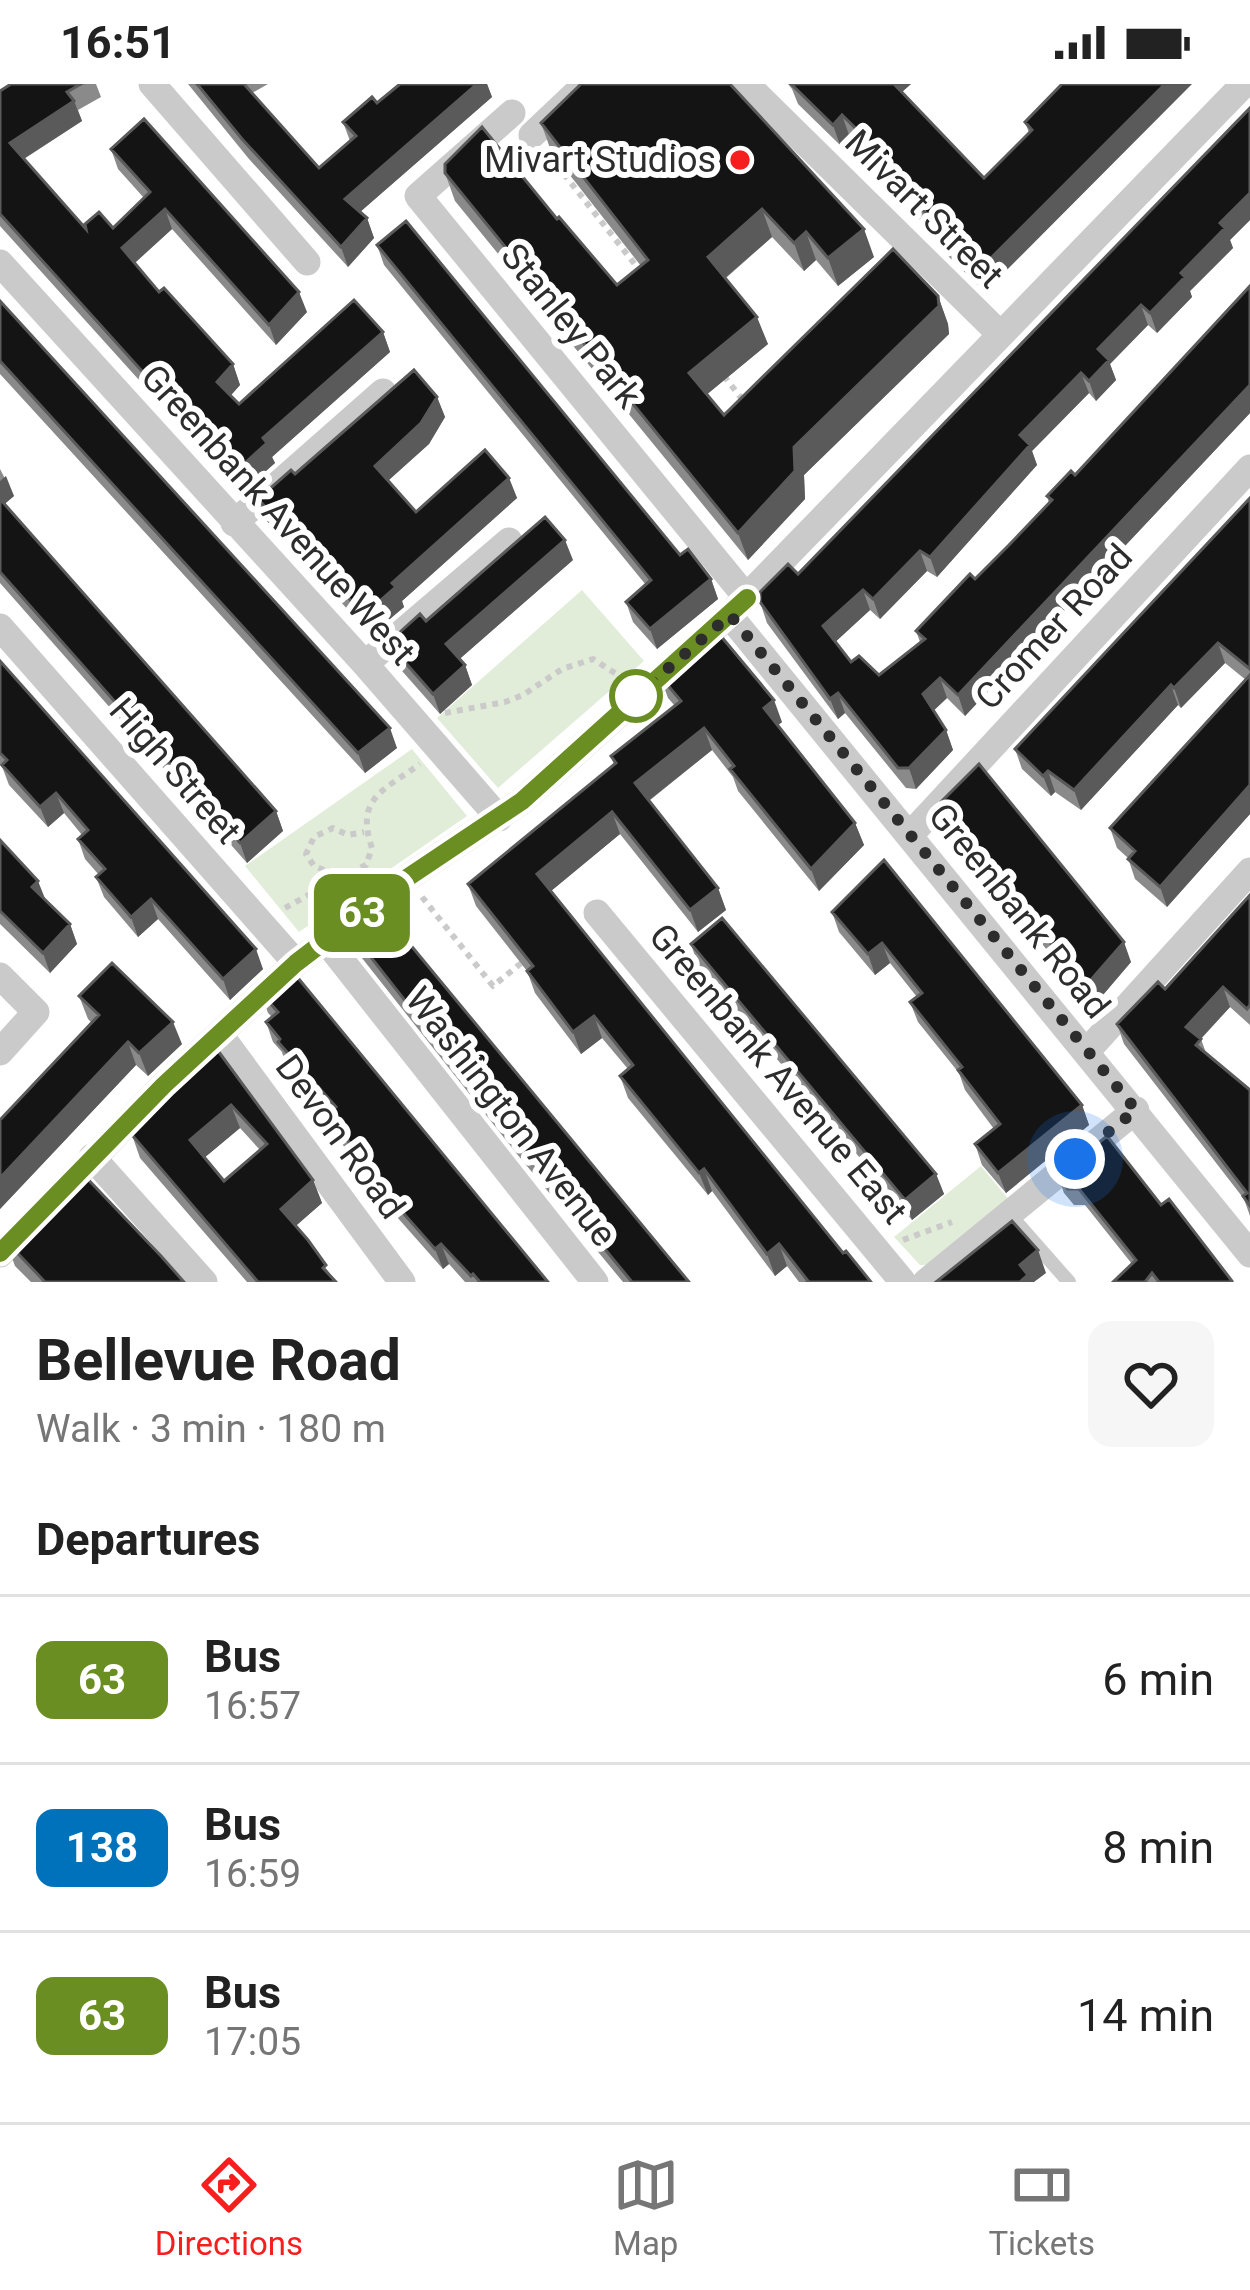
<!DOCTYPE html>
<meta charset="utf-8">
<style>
:root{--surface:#fff;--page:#f6f6f6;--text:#222;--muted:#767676;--line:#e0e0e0;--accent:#f61f1d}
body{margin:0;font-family:Roboto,sans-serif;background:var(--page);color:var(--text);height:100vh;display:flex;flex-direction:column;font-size:45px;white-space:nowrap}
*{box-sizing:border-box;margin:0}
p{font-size:39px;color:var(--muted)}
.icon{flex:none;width:66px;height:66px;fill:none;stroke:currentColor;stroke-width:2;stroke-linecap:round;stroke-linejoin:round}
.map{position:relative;height:1198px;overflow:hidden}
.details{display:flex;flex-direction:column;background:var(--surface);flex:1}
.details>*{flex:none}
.badge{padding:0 24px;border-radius:18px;font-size:42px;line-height:78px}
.you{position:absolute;width:60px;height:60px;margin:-30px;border:9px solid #fff;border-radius:50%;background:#1a73e8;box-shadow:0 0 0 18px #1a73e833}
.map>.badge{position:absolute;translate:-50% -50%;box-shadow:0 0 0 6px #fff}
h2{padding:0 36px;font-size:45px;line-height:108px}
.round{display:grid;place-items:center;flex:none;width:126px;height:126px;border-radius:24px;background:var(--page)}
.head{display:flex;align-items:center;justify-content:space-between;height:204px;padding:0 36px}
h1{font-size:57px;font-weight:700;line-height:90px}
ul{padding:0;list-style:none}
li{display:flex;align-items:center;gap:36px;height:168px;padding:0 36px;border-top:3px solid var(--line)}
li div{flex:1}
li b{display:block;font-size:45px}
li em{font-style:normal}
li .badge{min-width:132px;font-weight:700;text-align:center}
.status{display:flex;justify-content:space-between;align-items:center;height:84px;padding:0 60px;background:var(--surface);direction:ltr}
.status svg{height:33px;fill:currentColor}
.tab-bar{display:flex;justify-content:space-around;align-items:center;height:168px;border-top:3px solid var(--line);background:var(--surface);font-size:33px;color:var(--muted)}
.tab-bar a{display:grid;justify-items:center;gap:6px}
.tab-bar .active{color:var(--accent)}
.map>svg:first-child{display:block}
</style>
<div class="status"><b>16:51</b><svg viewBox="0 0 49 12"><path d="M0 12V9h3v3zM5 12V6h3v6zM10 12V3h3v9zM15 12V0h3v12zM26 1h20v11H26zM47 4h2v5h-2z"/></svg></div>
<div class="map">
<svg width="1250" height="1198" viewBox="0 0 1250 1198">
<rect width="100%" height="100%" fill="#fff"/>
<!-- green -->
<path fill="#e2edd9" d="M 582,506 L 644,577 L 498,704 L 437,634 Z
M 412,665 L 467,732 L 299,848 L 245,782 Z
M 981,1082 L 1010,1117 L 930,1181 L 920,1181 L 894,1153 Z"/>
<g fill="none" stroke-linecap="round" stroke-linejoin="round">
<!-- path -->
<path stroke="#cacaca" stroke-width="6" stroke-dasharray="6 6" stroke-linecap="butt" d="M 549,71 L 641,188
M 724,292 L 745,319
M 445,629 L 505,618 L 523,611 L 562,585 L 593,575 L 618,591
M 324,786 L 314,782 L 306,770 L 314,753 L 333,744 L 348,751 L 364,748
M 422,813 L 493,902 L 525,876
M 285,824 L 312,809 L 324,786 L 347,791 L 366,781 L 372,764 C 355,714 383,707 420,680
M 903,1156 L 952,1138"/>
<!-- service -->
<path stroke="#cacaca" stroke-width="14" d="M 1009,1130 L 1069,1198"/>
<!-- minor -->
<path stroke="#cacaca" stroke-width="27" d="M 152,0 L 307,178
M 746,0 L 1000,250
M 512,29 L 418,112 L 747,514
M 532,51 L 586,0
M 0,179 L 365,580 L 499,734
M 234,439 L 383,308
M 729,531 L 1250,1170
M 0,543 L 296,879
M 365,580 L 509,457
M 910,751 L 1250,384
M 597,829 L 903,1198
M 326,857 L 595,1198
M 0,892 L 36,928 L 0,968
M 220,951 L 402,1198
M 1088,966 L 1250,787
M 92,1073 L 204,1198
M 0,1170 L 164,1001 L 296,879 L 407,794 L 522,717 L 729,531 L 1244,0
M 926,1198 L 1136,1026"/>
</g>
<!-- wall -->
<path fill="#8a8a8a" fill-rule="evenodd" d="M 11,0 L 96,0 L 101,13 L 78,26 L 82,37 L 24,75 L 86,145 L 113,144 L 144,114 L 118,85 L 111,65 L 307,228 L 276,261 L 172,145 L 135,179 L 159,208 L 233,280 L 240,301 L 231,311 L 239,320 L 383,248 L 390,268 L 272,373 L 275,379 L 241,409 L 0,142 L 0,7 Z
M 188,0 L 268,0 L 252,9 L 319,84 L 350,57 L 343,38 L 377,19 L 400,0 L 487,0 L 492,13 L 360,128 L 367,134 L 374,154 L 348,183 L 249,75 Z
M 581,0 L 874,173 L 838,202 L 816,176 L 804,187 L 772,153 L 726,194 L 768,260 L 707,310 L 724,331 L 938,212 L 948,240 L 949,250 L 804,391 L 805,415 L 748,476 L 455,117 L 445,89 L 557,135 L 617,201 L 641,182 L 551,67 L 541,39 Z
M 788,0 L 911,0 L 902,8 L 984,94 L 1029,49 L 1025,38 L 1062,0 L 985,208 L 944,168 L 940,155 L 912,128 L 904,108 L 906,106 L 849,51 L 840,61 L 798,20 L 792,5 Z
M 1250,24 L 1250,136 L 1230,156 L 1233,164 L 1190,207 L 1192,213 L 1157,249 L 1148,241 L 1110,280 L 1116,296 L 1096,317 L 1089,309 L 1032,367 L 1037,381 L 937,493 L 927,487 L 880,535 L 870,526 L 835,558 L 851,578 L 879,591 L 920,558 L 916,547 L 975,495 L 1009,461 L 1049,419 L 1047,412 L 1075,391 L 1250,202 L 1250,329 L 965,632 L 947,614 L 933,627 L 946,646 L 953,666 L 916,705 L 906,704 L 845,629 L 838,635 L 767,539 L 760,518 L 798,490 Z
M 377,161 L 680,471 L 711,495 L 718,515 L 657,565 L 633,538 L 626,518 L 646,501 L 384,181 Z
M 0,217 L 397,664 L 365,689 L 0,290 Z
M 437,313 L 445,333 L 429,360 L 388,397 L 416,428 L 509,394 L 517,414 L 402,517 L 404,523 L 371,551 L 265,435 L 258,415 L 295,390 Z
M 0,385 L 14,412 L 4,420 L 276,727 L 283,747 L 247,779 L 0,499 Z
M 1250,414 L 1250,730 L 1167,823 L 1135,795 L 1128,774 L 1117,764 L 1110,744 L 1246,596 L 1225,579 L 1181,624 L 1178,621 L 1081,726 L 1055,708 L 1051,712 L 1022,685 L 1015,665 Z
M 573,476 L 459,575 L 465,581 L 472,601 L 440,630 L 395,579 L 388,559 L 426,537 Z
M 0,577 L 263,885 L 230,916 L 158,835 L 138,853 L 104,813 L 96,793 L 99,791 L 85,775 L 78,755 L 82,751 L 64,729 L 48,743 L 9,701 L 3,685 L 0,681 Z
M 660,592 L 782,638 L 778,641 L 855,739 L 864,761 L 819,807 L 738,707 L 733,693 L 712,666 L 649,717 L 718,804 L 726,826 L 698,848 L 620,750 L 551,807 L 843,1169 L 871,1198 L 799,1198 L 787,1182 L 775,1192 L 712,1107 L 708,1111 L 628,1014 L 620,992 L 628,985 L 602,954 L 581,970 L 535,909 L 527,887 L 476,822 L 468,800 L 614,681 L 611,672 L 675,622 L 668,614 Z
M 979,680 L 1131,878 L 1091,925 L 1079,923 L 1069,910 L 1061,890 L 1064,887 L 961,760 L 952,766 L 939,747 L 932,727 Z
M 0,756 L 46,817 L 70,840 L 77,860 L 50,889 L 0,840 Z
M 884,776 L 1082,1021 L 1089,1041 L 1006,1109 L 982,1081 L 975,1060 L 994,1045 L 965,1006 L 959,989 L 918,938 L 910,918 L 917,913 L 890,879 L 875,891 L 839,848 L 832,828 Z
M 1250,811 L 1250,941 L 1230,923 L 1201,955 L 1206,969 L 1250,1006 L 1250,1132 L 1244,1115 L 1124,960 L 1117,940 L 1165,905 Z
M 351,848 L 689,1198 L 623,1198 L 517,1070 L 358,869 Z
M 691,860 L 936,1090 L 944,1110 L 912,1136 L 698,881 Z
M 261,909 L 548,1198 L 465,1198 L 449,1180 L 443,1185 L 374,1107 L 368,1093 L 335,1051 L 327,1031 L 330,1028 L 285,978 L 282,968 L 273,958 L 266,938 L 272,933 L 268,929 Z
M 79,912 L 182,960 L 148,992 L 136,981 L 0,1125 L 0,1036 L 92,939 L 88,935 Z
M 194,977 L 313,1096 L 322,1119 L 295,1142 L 336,1198 L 247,1198 L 140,1074 L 132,1051 L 197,985 ZM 240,1044 L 260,1066 L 224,1097 L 204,1074 Z
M 1058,1092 L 1161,1121 L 1169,1115 L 1233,1198 L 1113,1198 L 1132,1180 L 1085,1121 L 1074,1121 L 1064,1109 Z
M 6,1157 L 184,1198 L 31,1198 L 15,1182 Z"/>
<!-- shaded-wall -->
<path fill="#5a5a5a" d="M 477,0 L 487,0 L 492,13 L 352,135 L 345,115 Z
M 890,0 L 911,0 L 895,14 Z
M 1165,0 L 1192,0 L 985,208 L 977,188 Z
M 74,17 L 82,37 L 17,79 L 10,59 Z
M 842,31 L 849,51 L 840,61 L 833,41 Z
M 1250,109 L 1250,136 L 1230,156 L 1233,164 L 1190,207 L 1192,213 L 1157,249 L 1150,229 L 1220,139 Z
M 165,125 L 172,145 L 129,184 L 122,164 Z
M 762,125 L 772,153 L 718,200 L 708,173 Z
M 367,134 L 374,154 L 348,183 L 341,163 Z
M 864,145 L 874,173 L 838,202 L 828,174 Z
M 806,148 L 816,176 L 804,187 L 794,159 Z
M 299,208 L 307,228 L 276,261 L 269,241 Z
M 938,212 L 948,240 L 949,250 L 804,391 L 805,415 L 748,476 L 738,449 L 794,363 Z
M 1141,221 L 1148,241 L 1110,280 L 1116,296 L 1096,317 L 1089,297 L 1098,265 Z
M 757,233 L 768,260 L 699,317 L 689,289 Z
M 383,248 L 390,268 L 272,373 L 275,379 L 241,409 L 234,389 L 263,354 Z
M 233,280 L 240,301 L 225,318 L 217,298 Z
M 1081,289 L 1089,309 L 1032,367 L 1037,381 L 937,493 L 930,473 L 1020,351 Z
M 1250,301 L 1250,329 L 965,632 L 958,611 Z
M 437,313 L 445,333 L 429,360 L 382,402 L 375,382 Z
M 6,392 L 14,412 L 0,424 L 0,397 Z
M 509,394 L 517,414 L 402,517 L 404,523 L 371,551 L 364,531 L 392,499 Z
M 565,456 L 573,476 L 454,580 L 446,560 Z
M 920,467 L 927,487 L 880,535 L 873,515 Z
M 711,495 L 718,515 L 657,565 L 650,545 Z
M 863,506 L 870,526 L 831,562 L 823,542 Z
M 1218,559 L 1225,579 L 1181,624 L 1174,604 Z
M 465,581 L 472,601 L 440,630 L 433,610 Z
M 940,594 L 947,614 L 930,630 L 923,610 Z
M 1171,601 L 1178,621 L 1081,726 L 1074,706 Z
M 838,609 L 845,629 L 838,635 L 830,615 Z
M 774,616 L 782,638 L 772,646 L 764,624 Z
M 390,644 L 397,664 L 365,689 L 358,669 Z
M 704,644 L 712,666 L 643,721 L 635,699 Z
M 946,646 L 953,666 L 916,705 L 909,684 Z
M 1048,687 L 1055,708 L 1051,712 L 1043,692 Z
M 1250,701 L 1250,730 L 1167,823 L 1160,803 Z
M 56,709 L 64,729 L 48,743 L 40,723 Z
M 276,727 L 283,747 L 247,779 L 240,759 Z
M 612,728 L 620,750 L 545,812 L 537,790 Z
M 855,739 L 864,761 L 819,807 L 811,785 Z
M 953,739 L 961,760 L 952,766 L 945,746 Z
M 38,797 L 46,817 L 32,803 Z
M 718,804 L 726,826 L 698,848 L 690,826 Z
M 151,815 L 158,835 L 138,853 L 131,833 Z
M 70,840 L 77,860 L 50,889 L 43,869 Z
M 1124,858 L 1131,878 L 1091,925 L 1083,905 Z
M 882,859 L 890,879 L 875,891 L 868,870 Z
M 256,865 L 263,885 L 230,916 L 223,895 Z
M 1223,903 L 1230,923 L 1193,963 L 1186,943 Z
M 594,932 L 602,954 L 581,970 L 573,948 Z
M 173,938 L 182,960 L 148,992 L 139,969 Z
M 128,958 L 136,981 L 0,1125 L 0,1094 Z
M 231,1021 L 240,1044 L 198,1079 L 190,1056 Z
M 1082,1021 L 1089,1041 L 1006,1109 L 998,1089 Z
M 704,1085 L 712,1107 L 708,1111 L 699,1089 Z
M 936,1090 L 944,1110 L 912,1136 L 905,1116 Z
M 313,1096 L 322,1119 L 289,1148 L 281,1125 Z
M 441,1160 L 449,1180 L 443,1185 L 435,1165 Z
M 779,1160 L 787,1182 L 775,1192 L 767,1170 Z
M 1038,1166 L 1046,1189 L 1034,1198 L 1020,1198 L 1020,1181 Z"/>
<!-- building -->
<path fill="#141414" stroke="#5a5a5a" stroke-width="3" fill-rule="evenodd" d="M 11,0 L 81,0 L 67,8 L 74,17 L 10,59 L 86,145 L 85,140 L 99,128 L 113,144 L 150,108 L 111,65 L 144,35 L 299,208 L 269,241 L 165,125 L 122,164 L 159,208 L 164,204 L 233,280 L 217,298 L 239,320 L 354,216 L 383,248 L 263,354 L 267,359 L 234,389 L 0,130 L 0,7 Z
M 197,0 L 244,0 L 319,84 L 356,52 L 343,38 L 372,13 L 377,19 L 400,0 L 477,0 L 345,115 L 367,134 L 341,163 L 242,55 Z
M 581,0 L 730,0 L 864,145 L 828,174 L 806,148 L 794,159 L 762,125 L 708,173 L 757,233 L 689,289 L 724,331 L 893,165 L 938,212 L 939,222 L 794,363 L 795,387 L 738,449 L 445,89 L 445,80 L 482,43 L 557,135 L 559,133 L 617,201 L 648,176 L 541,39 Z
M 791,0 L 894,0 L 984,94 L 1032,46 L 1025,38 L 1062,0 L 1165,0 L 977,188 L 937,148 L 942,144 L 904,108 L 912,100 L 842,31 L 833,41 Z
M 1250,24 L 1250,109 L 1220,139 L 1225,144 L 1181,189 L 1185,193 L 1150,229 L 1141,221 L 1098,265 L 1109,276 L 1089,297 L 1081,289 L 1020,351 L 1030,361 L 930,473 L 920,467 L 873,515 L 863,506 L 823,542 L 851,578 L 859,572 L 879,591 L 925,555 L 916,547 L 970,490 L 975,495 L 1009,461 L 1052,416 L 1047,412 L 1071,387 L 1075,391 L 1250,202 L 1250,301 L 958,611 L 940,594 L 923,610 L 946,646 L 909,684 L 898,684 L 838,609 L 830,615 L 760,518 L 760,508 L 788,480 L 798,490 Z
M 406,137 L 680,471 L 688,465 L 711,495 L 650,545 L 626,518 L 651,496 L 377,161 Z
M 0,217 L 390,644 L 358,669 L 0,277 Z
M 414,286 L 437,313 L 421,339 L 375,382 L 416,428 L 485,366 L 509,394 L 392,499 L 396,503 L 364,531 L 258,415 L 291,386 L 295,390 Z
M 1250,414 L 1250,585 L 1218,559 L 1174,604 L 1171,601 L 1074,706 L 1048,687 L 1043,692 L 1015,665 Z
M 0,415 L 276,727 L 240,759 L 0,488 Z
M 545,433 L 565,456 L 446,560 L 465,581 L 433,610 L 388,559 L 420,530 L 426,537 Z
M 701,551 L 720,551 L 774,616 L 764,624 L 855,739 L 811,785 L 730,685 L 734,682 L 704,644 L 635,699 L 718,804 L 690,826 L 612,728 L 537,790 L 843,1169 L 846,1167 L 871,1198 L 807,1198 L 808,1197 L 779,1160 L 767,1170 L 704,1085 L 699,1089 L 620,992 L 633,981 L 594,932 L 573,948 L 527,887 L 533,882 L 468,800 L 616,679 L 611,672 L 681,617 L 660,592 Z
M 0,577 L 256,865 L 223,895 L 151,815 L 131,833 L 96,793 L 105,785 L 78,755 L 88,746 L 56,709 L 40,723 L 2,681 L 7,676 L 0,669 Z
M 1250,591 L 1250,701 L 1160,803 L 1128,775 L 1135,767 L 1110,744 Z
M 979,680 L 1124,858 L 1083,905 L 1072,903 L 1061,890 L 1069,882 L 953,739 L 945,746 L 932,727 Z
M 0,756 L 38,797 L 32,803 L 70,840 L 43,869 L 0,827 Z
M 884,776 L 1082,1021 L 998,1089 L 975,1060 L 1000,1040 L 958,986 L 962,983 L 910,918 L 922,909 L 882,859 L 868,870 L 832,828 Z
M 1250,811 L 1250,921 L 1247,925 L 1223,903 L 1186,943 L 1201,955 L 1196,961 L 1250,1006 L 1250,1122 L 1243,1112 L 1247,1109 L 1117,940 L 1158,898 L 1165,905 Z
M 380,824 L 689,1198 L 632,1198 L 510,1050 L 351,848 Z
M 722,834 L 936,1090 L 905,1116 L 691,860 Z
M 112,879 L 173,938 L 139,969 L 128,958 L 0,1094 L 0,1036 L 99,931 L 79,912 Z
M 289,883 L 548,1198 L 480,1198 L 473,1190 L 471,1192 L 441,1160 L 435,1165 L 366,1087 L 370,1084 L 327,1031 L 336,1023 L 278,958 L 280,955 L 266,938 L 278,928 L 261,909 Z
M 213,960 L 313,1096 L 281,1125 L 308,1156 L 326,1181 L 323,1184 L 336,1198 L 258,1198 L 132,1051 L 131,1041 L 200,983 L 194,977 ZM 231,1021 L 267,1060 L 224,1097 L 190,1056 Z
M 1107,1052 L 1161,1121 L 1169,1115 L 1232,1197 L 1231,1198 L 1159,1198 L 1152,1189 L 1145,1198 L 1113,1198 L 1136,1176 L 1079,1105 L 1068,1105 L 1058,1092 Z
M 80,1087 L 161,1172 L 184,1198 L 45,1198 L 6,1157 Z
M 1012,1137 L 1038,1166 L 1020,1181 L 1028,1191 L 1020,1198 L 936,1198 Z"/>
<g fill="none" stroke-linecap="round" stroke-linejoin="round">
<!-- line casing -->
<g stroke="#fff" stroke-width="27">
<path id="line" d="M 0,1169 L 164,1001 L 296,879 L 407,794 L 522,717 L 747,514"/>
</g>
<!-- line -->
<use href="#line" stroke="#6b8e23" stroke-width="18"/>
<!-- walk -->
<path stroke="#2d2d2d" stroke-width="12" stroke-dasharray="0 21.6" d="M 636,612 L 730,531 L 1136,1026 L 1075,1075"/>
</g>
<!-- markers -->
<circle fill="#f61f1d" stroke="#fff" stroke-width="4.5" cx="740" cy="76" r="12"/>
<circle fill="#fff" stroke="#6b8e23" stroke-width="6" cx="636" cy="612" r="24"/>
<g text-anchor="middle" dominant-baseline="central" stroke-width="12" stroke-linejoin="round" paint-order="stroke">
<!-- poi labels -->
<g font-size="36" fill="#2d2d2d" stroke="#fff" text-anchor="end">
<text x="716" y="76">Mivart Studios</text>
</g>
<!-- street labels -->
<g font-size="36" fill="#2d2d2d" stroke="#fff">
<text transform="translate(924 125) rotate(45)">Mivart Street</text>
<text transform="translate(571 242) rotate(51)">Stanley Park</text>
<text transform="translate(278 431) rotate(48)">Greenbank Avenue West</text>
<text transform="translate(1054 543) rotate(-47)">Cromer Road</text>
<text transform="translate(175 687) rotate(49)">High Street</text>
<text transform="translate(1019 827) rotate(51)">Greenbank Road</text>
<text transform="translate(778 990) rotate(50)">Greenbank Avenue East</text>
<text transform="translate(511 1033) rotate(52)">Washington Avenue</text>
<text transform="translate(340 1053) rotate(54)">Devon Road</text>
</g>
</g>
</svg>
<div class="you" style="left:1075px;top:1075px"></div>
<b class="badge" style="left:362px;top:829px;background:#6b8e23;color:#fff">63</b>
</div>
<section class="details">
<div class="head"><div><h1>Bellevue Road</h1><p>Walk · 3 min · 180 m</p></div><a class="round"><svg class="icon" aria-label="heart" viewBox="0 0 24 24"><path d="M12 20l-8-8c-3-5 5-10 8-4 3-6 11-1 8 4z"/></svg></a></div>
<h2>Departures</h2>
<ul>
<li><span class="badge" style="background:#6b8e23;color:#fff">63</span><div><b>Bus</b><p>16:57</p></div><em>6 min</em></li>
<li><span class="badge" style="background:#0072bc;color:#fff">138</span><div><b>Bus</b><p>16:59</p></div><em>8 min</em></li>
<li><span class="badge" style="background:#6b8e23;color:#fff">63</span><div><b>Bus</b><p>17:05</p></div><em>14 min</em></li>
</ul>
</section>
<nav class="tab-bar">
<a class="active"><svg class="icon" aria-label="directions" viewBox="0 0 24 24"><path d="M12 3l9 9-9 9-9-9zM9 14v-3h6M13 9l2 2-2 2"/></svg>Directions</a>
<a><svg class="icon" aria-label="map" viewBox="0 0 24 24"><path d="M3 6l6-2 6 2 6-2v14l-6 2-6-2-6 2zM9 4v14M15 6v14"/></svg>Map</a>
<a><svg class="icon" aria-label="tickets" viewBox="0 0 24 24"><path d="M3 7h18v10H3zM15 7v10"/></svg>Tickets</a>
</nav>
